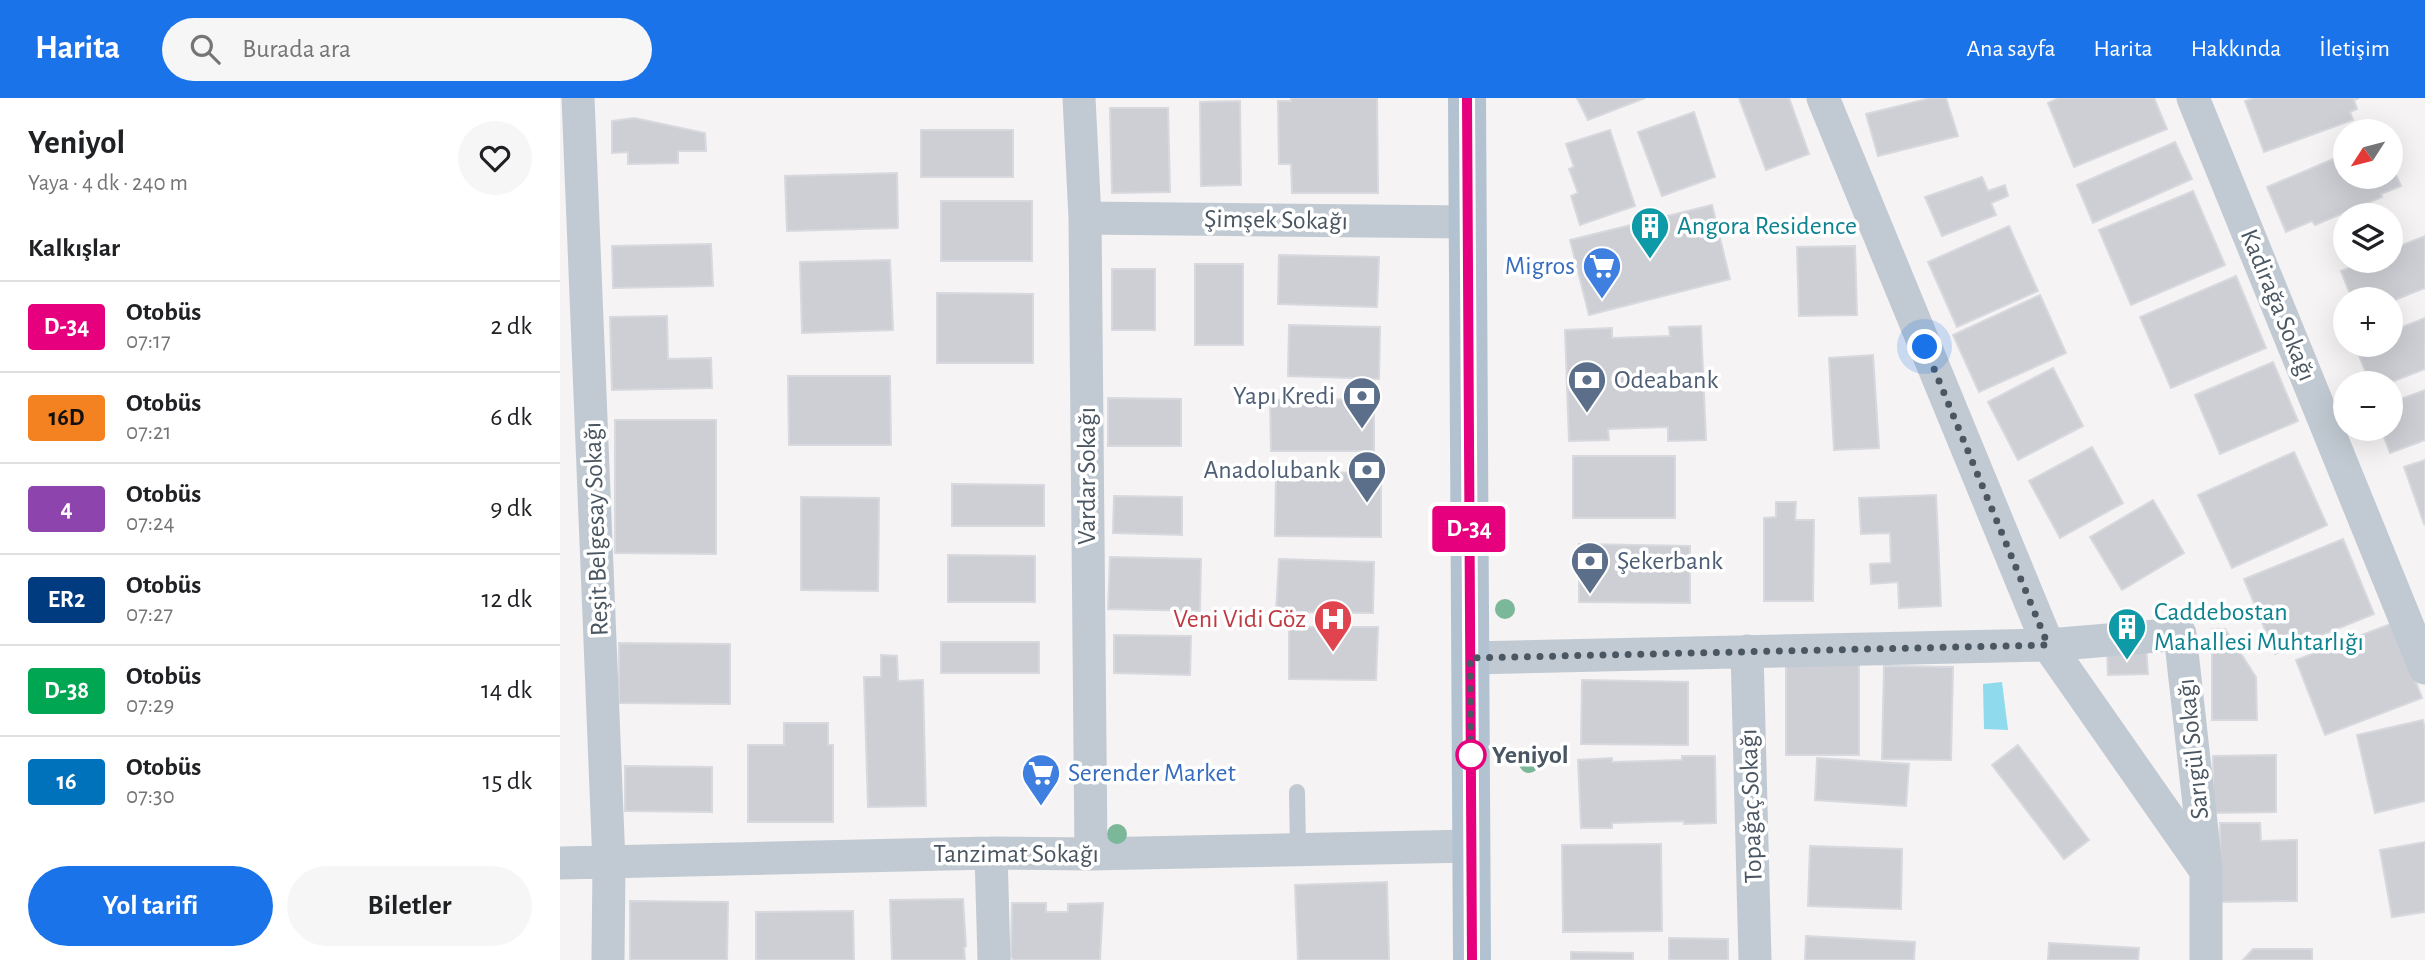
<!DOCTYPE html>
<html lang="tr">
<meta charset="utf-8">
<style>
:root{--surface:#fff;--page:#f6f6f6;--text:#202124;--muted:#757577;--line:#e0e0e0;--accent:#1a73e8}
body{margin:0;font-family:"Alegreya Sans",sans-serif;background:var(--page);color:var(--text);height:100vh;display:flex;flex-direction:column;font-size:26px;white-space:nowrap}
*{box-sizing:border-box;margin:0}
p{font-size:23px;color:var(--muted)}
.icon{flex:none;width:38px;height:38px;fill:none;stroke:currentColor;stroke-width:2;stroke-linecap:round;stroke-linejoin:round}
.map{position:relative;flex:1;overflow:hidden}
.panel{display:flex;flex-direction:column;background:var(--surface);width:560px}
.panel>*{flex:none}
.badge{padding:0 14px;border-radius:5px;font-size:24px;line-height:46px}
.needle{width:46px;rotate:234deg}
.fabs{position:absolute;left:1773px;top:21px;display:grid;gap:14px}
.fabs a{display:grid;place-items:center;width:70px;height:70px;border-radius:50%;background:var(--surface);box-shadow:0 7px 28px #0002;font-size:35px}
.you{position:absolute;width:35px;height:35px;margin:-18px;border:5px solid #fff;border-radius:50%;background:#1a73e8;box-shadow:0 0 0 10px #1a73e833}
.map>.badge{position:absolute;translate:-50% -50%;box-shadow:0 0 0 4px #fff}
h2{padding:0 28px;font-size:26px;line-height:63px}
.round{display:grid;place-items:center;flex:none;width:74px;height:74px;border-radius:37px;background:var(--page)}
.head{display:flex;align-items:center;justify-content:space-between;height:119px;padding:0 28px}
h1{font-size:33px;font-weight:700;line-height:52px}
.cta{display:flex;gap:14px;margin-top:auto;padding:14px 28px}
.cta a{flex:1;height:80px;border-radius:42px;background:var(--accent);color:#fff;font-size:28px;font-weight:700;line-height:80px;text-align:center}
.cta a+a{background:var(--page);color:var(--text)}
ul{padding:0;list-style:none}
li{display:flex;align-items:center;gap:21px;height:91px;padding:0 28px;border-top:2px solid var(--line)}
li div{flex:1}
li b{display:block;font-size:26px}
li em{font-style:normal}
li .badge{min-width:77px;font-weight:700;text-align:center}
header{display:flex;align-items:center;gap:42px;box-sizing:border-box;height:98px;padding:0 35px;background:var(--accent);color:#fff}
header strong{font-size:33px}
nav{display:flex;gap:38px;margin-inline-start:auto;font-size:24px}
.search{width:490px;height:63px;background:var(--page);display:flex;align-items:center;gap:18px;box-sizing:border-box;padding:0 24px;border-radius:38px;color:var(--muted);font-size:26px}
main{display:flex;flex:1;min-height:0}
.map>svg:first-child{display:block}
</style>
<header>
<strong>Harita</strong>
<div class="search"><svg class="icon" aria-label="search" viewBox="0 0 24 24"><circle cx="10" cy="10" r="6"/><path d="M15 15l6 6"/></svg>Burada ara</div>
<nav><a>Ana sayfa</a><a>Harita</a><a>Hakkında</a><a>İletişim</a></nav>
</header>
<main>
<section class="panel">
<div class="head"><div><h1>Yeniyol</h1><p>Yaya · 4 dk · 240 m</p></div><a class="round"><svg class="icon" aria-label="heart" viewBox="0 0 24 24"><path d="M12 20l-8-8c-3-5 5-10 8-4 3-6 11-1 8 4z"/></svg></a></div>
<h2>Kalkışlar</h2>
<ul>
<li><span class="badge" style="background:#e6007e;color:#fff">D-34</span><div><b>Otobüs</b><p>07:17</p></div><em>2 dk</em></li>
<li><span class="badge" style="background:#f58220;color:#111">16D</span><div><b>Otobüs</b><p>07:21</p></div><em>6 dk</em></li>
<li><span class="badge" style="background:#8e44ad;color:#fff">4</span><div><b>Otobüs</b><p>07:24</p></div><em>9 dk</em></li>
<li><span class="badge" style="background:#003b80;color:#fff">ER2</span><div><b>Otobüs</b><p>07:27</p></div><em>12 dk</em></li>
<li><span class="badge" style="background:#00a651;color:#fff">D-38</span><div><b>Otobüs</b><p>07:29</p></div><em>14 dk</em></li>
<li><span class="badge" style="background:#0072bc;color:#fff">16</span><div><b>Otobüs</b><p>07:30</p></div><em>15 dk</em></li>
</ul>
<div class="cta"><a>Yol tarifi</a><a>Biletler</a></div>
</section>
<div class="map">
<svg width="1865" height="862" viewBox="0 0 1865 862">
<rect width="100%" height="100%" fill="#f5f3f3"/>
<!-- water -->
<path fill="#90daee" d="M 1442,584 L 1448,632 L 1424,631 L 1423,586 Z"/>
<!-- building -->
<path fill="#cdcfd5" stroke="#d7d9de" stroke-width="2" d="M 731,0 L 817,0 L 818,95 L 732,95 L 731,66 L 719,66 L 718,3 L 731,3 Z
M 1017,0 L 1085,0 L 1028,22 Z
M 1179,0 L 1229,0 L 1249,56 L 1206,72 Z
M 1371,0 L 1386,0 L 1398,38 L 1318,58 L 1306,16 Z
M 1499,0 L 1594,0 L 1607,31 L 1514,69 L 1488,5 Z
M 1694,0 L 1799,0 L 1794,2 L 1797,11 L 1790,14 L 1793,22 L 1704,54 L 1685,3 Z
M 680,3 L 681,87 L 641,88 L 640,4 Z
M 550,10 L 608,10 L 610,94 L 552,95 Z
M 1134,14 L 1155,79 L 1102,98 L 1078,34 Z
M 74,20 L 145,35 L 146,53 L 118,53 L 118,65 L 68,66 L 68,54 L 52,55 L 52,23 Z
M 361,32 L 453,32 L 453,79 L 361,79 Z
M 1050,32 L 1075,108 L 1020,127 L 1011,98 L 1018,95 L 1009,71 L 1014,69 L 1006,46 Z
M 1615,44 L 1632,81 L 1533,125 L 1517,87 Z
M 1785,56 L 1785,79 L 1830,79 L 1830,64 L 1841,88 L 1821,96 L 1822,99 L 1755,127 L 1752,123 L 1726,134 L 1707,89 Z
M 337,75 L 338,130 L 227,133 L 225,78 Z
M 1422,79 L 1428,93 L 1445,87 L 1448,98 L 1431,105 L 1436,117 L 1382,138 L 1365,99 Z
M 1633,93 L 1665,167 L 1571,207 L 1539,132 Z
M 381,103 L 472,103 L 472,163 L 381,163 Z
M 1152,107 L 1170,181 L 1029,217 L 1010,142 Z
M 1449,128 L 1478,193 L 1397,229 L 1368,164 Z
M 1865,138 L 1865,190 L 1830,204 L 1830,201 L 1792,201 L 1781,173 L 1806,163 L 1830,163 L 1830,152 Z
M 151,146 L 153,188 L 53,190 L 52,148 Z
M 1295,148 L 1297,217 L 1239,218 L 1237,149 Z
M 719,157 L 819,159 L 817,209 L 718,206 Z
M 330,162 L 333,232 L 242,235 L 240,164 Z
M 635,166 L 683,166 L 683,247 L 635,247 Z
M 552,171 L 595,171 L 595,232 L 552,232 Z
M 1676,178 L 1706,250 L 1611,290 L 1580,219 Z
M 377,195 L 473,196 L 473,265 L 377,265 Z
M 1480,197 L 1506,255 L 1419,294 L 1393,237 Z
M 107,218 L 108,261 L 151,260 L 152,290 L 52,292 L 50,219 Z
M 1865,220 L 1865,271 L 1829,285 L 1810,285 L 1795,247 L 1830,247 L 1830,234 Z
M 729,227 L 820,229 L 819,281 L 728,278 Z
M 1141,228 L 1146,342 L 1108,343 L 1108,329 L 1048,331 L 1049,342 L 1009,343 L 1005,232 L 1052,230 L 1052,240 L 1110,238 L 1109,229 Z
M 1313,257 L 1319,350 L 1274,352 L 1269,260 Z
M 1713,264 L 1738,323 L 1660,356 L 1635,297 Z
M 1493,270 L 1523,328 L 1458,362 L 1428,304 Z
M 228,278 L 330,278 L 331,347 L 229,347 Z
M 1865,292 L 1865,342 L 1830,355 L 1821,331 L 1830,331 L 1830,305 Z
M 548,300 L 621,301 L 621,348 L 548,348 Z
M 814,301 L 814,353 L 711,353 L 710,302 Z
M 55,322 L 156,322 L 156,456 L 55,455 Z
M 1532,349 L 1563,405 L 1500,440 L 1469,383 Z
M 1734,354 L 1767,427 L 1672,470 L 1638,397 Z
M 1013,358 L 1115,358 L 1115,420 L 1013,420 Z
M 1865,362 L 1865,426 L 1864,426 L 1844,369 Z
M 716,374 L 821,375 L 821,439 L 715,438 Z
M 392,386 L 484,387 L 484,428 L 392,428 Z
M 1376,397 L 1381,508 L 1339,510 L 1338,484 L 1311,486 L 1310,466 L 1331,465 L 1330,435 L 1301,436 L 1299,400 Z
M 554,398 L 622,399 L 622,437 L 553,435 Z
M 241,399 L 319,400 L 318,493 L 241,492 Z
M 1593,402 L 1624,455 L 1562,492 L 1530,439 Z
M 1216,404 L 1236,404 L 1235,422 L 1254,422 L 1253,503 L 1204,503 L 1204,420 L 1216,419 Z
M 1783,441 L 1814,516 L 1715,556 L 1684,481 Z
M 1019,446 L 1130,448 L 1130,505 L 1019,504 Z
M 388,457 L 475,458 L 475,504 L 388,504 Z
M 550,459 L 641,461 L 640,513 L 548,511 Z
M 719,461 L 814,464 L 813,515 L 716,514 Z
M 1833,525 L 1862,600 L 1765,637 L 1736,562 Z
M 729,529 L 818,529 L 816,582 L 729,581 Z
M 1652,531 L 1665,531 L 1696,579 L 1697,622 L 1652,622 Z
M 554,537 L 631,538 L 630,577 L 554,575 Z
M 381,544 L 479,544 L 479,575 L 381,575 Z
M 59,545 L 170,546 L 170,606 L 59,605 Z
M 1586,547 L 1588,576 L 1548,577 L 1547,551 Z
M 321,557 L 337,558 L 338,583 L 363,582 L 366,708 L 308,709 L 304,579 L 321,579 Z
M 1226,563 L 1299,564 L 1299,657 L 1226,657 Z
M 1324,568 L 1393,569 L 1391,662 L 1322,661 Z
M 1022,582 L 1128,584 L 1128,647 L 1021,646 Z
M 1863,622 L 1865,632 L 1865,703 L 1815,715 L 1797,637 Z
M 224,625 L 268,625 L 268,647 L 273,647 L 273,724 L 188,724 L 188,647 L 224,647 Z
M 1458,647 L 1529,742 L 1504,761 L 1432,667 Z
M 1716,657 L 1716,714 L 1653,715 L 1653,658 Z
M 1122,658 L 1155,658 L 1156,725 L 1124,726 L 1124,723 L 1052,725 L 1052,730 L 1021,730 L 1018,662 L 1052,660 L 1052,664 L 1122,662 Z
M 1257,660 L 1349,666 L 1346,708 L 1255,702 Z
M 65,668 L 152,669 L 152,714 L 65,713 Z
M 1660,725 L 1700,725 L 1701,743 L 1737,742 L 1737,803 L 1661,804 Z
M 1865,744 L 1865,814 L 1832,819 L 1820,752 Z
M 1101,746 L 1102,833 L 1003,834 L 1002,747 Z
M 1250,748 L 1342,751 L 1341,811 L 1248,808 Z
M 827,784 L 829,862 L 738,862 L 735,787 Z
M 403,801 L 406,848 L 404,850 L 405,862 L 332,862 L 330,802 Z
M 70,803 L 168,804 L 167,862 L 70,862 Z
M 452,805 L 486,805 L 486,814 L 508,814 L 508,806 L 543,805 L 540,862 L 453,862 L 451,858 Z
M 293,813 L 294,862 L 196,862 L 196,814 Z
M 1246,838 L 1355,844 L 1354,862 L 1245,862 Z
M 1109,840 L 1168,841 L 1168,862 L 1109,862 Z
M 1489,845 L 1579,850 L 1578,862 L 1488,862 Z
M 1693,851 L 1752,851 L 1752,862 L 1683,862 Z
M 1011,854 L 1073,855 L 1073,862 L 1011,862 Z"/>
<g fill="none" stroke-linecap="round" stroke-linejoin="round">
<!-- service -->
<path stroke="#c1cad2" stroke-width="16" d="M 737,694 L 738,751"/>
<!-- minor -->
<path stroke="#c1cad2" stroke-width="33" d="M 18,0 L 49,765 L 48,862
M 519,0 L 525,120 L 531,756
M 1263,0 L 1488,547 L 1646,773 L 1646,862
M 1633,0 L 1865,570
M 525,120 L 907,124
M 1187,553 L 1195,862
M 910,560 L 1488,547 L 1620,536 L 1646,769
M 431,755 L 434,862
M 0,765 L 431,755 L 531,756 L 912,748"/>
<!-- primary -->
<path stroke="#b3c2d1" stroke-width="38" d="M 907,0 L 912,862"/>
</g>
<!-- trees -->
<g fill="#7bb799">
<circle cx="945" cy="511" r="10"/>
<circle cx="969" cy="665" r="10"/>
<circle cx="557" cy="736" r="10"/>
</g>
<g fill="none" stroke-linecap="round" stroke-linejoin="round">
<!-- line casing -->
<g stroke="#fff" stroke-width="16">
<path id="line" d="M 907,0 L 912,862"/>
</g>
<!-- line -->
<use href="#line" stroke="#e6007e" stroke-width="10"/>
<!-- walk -->
<path stroke="#4a5661" stroke-width="7" stroke-dasharray="0 12.6" d="M 911,657 L 911,668 L 910,560 L 1488,547 L 1365,249"/>
</g>
<!-- icons -->
<defs>
<g id="building-pin" transform="scale(2.0125)"><path d="M0 17L-7.5 6A9.5 9.5 0 1 1 7.5 6Z" fill="#0f9aa8" stroke="#fff"/><path d="M-4-6H4V6H1V3H-1V6H-4ZM-2.5-4.3h1.7v1.8h-1.7ZM.8-4.3h1.7v1.8H.8ZM-2.5-1h1.7V.8h-1.7ZM.8-1h1.7V.8H.8Z" fill="#fff"/></g>
<g id="supermarket-pin" transform="scale(2.0125)"><path d="M0 17L-7.5 6A9.5 9.5 0 1 1 7.5 6Z" fill="#3f7fe0" stroke="#fff"/><path d="M-6-5.5h2.5l.6 2H6L4.5 2H-2.5L-4.4-4H-6ZM-1.5 3.2a1.3 1.3 0 1 0 .1 0ZM3 3.2a1.3 1.3 0 1 0 .1 0Z" fill="#fff"/></g>
<g id="bank-pin" transform="scale(2.0125)"><path d="M0 17L-7.5 6A9.5 9.5 0 1 1 7.5 6Z" fill="#5c6f8a" stroke="#fff"/><path d="M-6-4H6V4H-6ZM0-2.3a2.3 2.3 0 1 0 0 4.6a2.3 2.3 0 1 0 0-4.6Z" fill="#fff"/></g>
<g id="hospital-pin" transform="scale(2.0125)"><path d="M0 17L-7.5 6A9.5 9.5 0 1 1 7.5 6Z" fill="#e0444e" stroke="#fff"/><path d="M-5-5h3v3.5h4V-5h3V5h-3V1.5h-4V5h-3Z" fill="#fff"/></g>
</defs>
<g fill-rule="evenodd">
<use href="#building-pin" x="1090" y="128"/>
<use href="#supermarket-pin" x="1042" y="168"/>
<use href="#bank-pin" x="1027" y="282"/>
<use href="#bank-pin" x="802" y="298"/>
<use href="#bank-pin" x="807" y="372"/>
<use href="#bank-pin" x="1030" y="463"/>
<use href="#hospital-pin" x="773" y="521"/>
<use href="#building-pin" x="1567" y="529"/>
<use href="#supermarket-pin" x="481" y="675"/>
</g>
<!-- markers -->
<circle fill="#fff" stroke="#e6007e" stroke-width="3.5" cx="911" cy="657" r="14"/>
<g text-anchor="middle" dominant-baseline="central" stroke-width="7" stroke-linejoin="round" paint-order="stroke">
<!-- street labels -->
<g font-size="26" fill="#4a5661" stroke="#fff">
<text transform="translate(716 122) rotate(1)">Şimşek Sokağı</text>
<text transform="translate(1718 207) rotate(68)">Kadirağa Sokağı</text>
<text transform="translate(527 378) rotate(-90)">Vardar Sokağı</text>
<text transform="translate(36 431) rotate(-92)">Reşit Belgesay Sokağı</text>
<text transform="translate(1633 651) rotate(-96)">Sarıgül Sokağı</text>
<text transform="translate(1191 708) rotate(-92)">Topağaç Sokağı</text>
<text x="456" y="756">Tanzimat Sokağı</text>
</g>
<!-- culture labels -->
<g font-size="26" fill="#0d838f" stroke="#fff" text-anchor="start">
<text x="1117" y="128">Angora Residence</text>
<text x="1594" y="514">Caddebostan<tspan x="1594" dy="30">Mahallesi Muhtarlığı</tspan></text>
</g>
<!-- shop labels -->
<g font-size="26" fill="#366cbe" stroke="#fff" text-anchor="end">
<text x="1015" y="168">Migros</text>
<text x="508" y="675" text-anchor="start">Serender Market</text>
</g>
<!-- service labels -->
<g font-size="26" fill="#4e5e75" stroke="#fff" text-anchor="start">
<text x="1054" y="282">Odeabank</text>
<text x="775" y="298" text-anchor="end">Yapı Kredi</text>
<text x="780" y="372" text-anchor="end">Anadolubank</text>
<text x="1057" y="463">Şekerbank</text>
</g>
<!-- health labels -->
<g font-size="26" fill="#be3a42" stroke="#fff" text-anchor="end">
<text x="746" y="521">Veni Vidi Göz</text>
</g>
<!-- stop labels -->
<g font-size="26" font-weight="bold" fill="#4a5661" stroke="#fff" text-anchor="start">
<text x="932" y="657">Yeniyol</text>
</g>
</g>
</svg>
<div class="fabs">
<a><svg class="needle" viewBox="-14 -14 28 28"><path d="M0-13l5 13h-10z" fill="#e53935"/><path d="M0 13l5-13h-10z" fill="#757577"/></svg></a>
<a><svg class="icon" aria-label="layers" viewBox="0 0 24 24"><path d="M12 4l9 5-9 5-9-5zM3 14l9 5 9-5"/></svg></a>
<a>+</a>
<a>−</a>
</div>
<div class="you" style="left:1365px;top:249px"></div>
<b class="badge" style="left:909px;top:431px;background:#e6007e;color:#fff">D-34</b>
</div>
</main>
